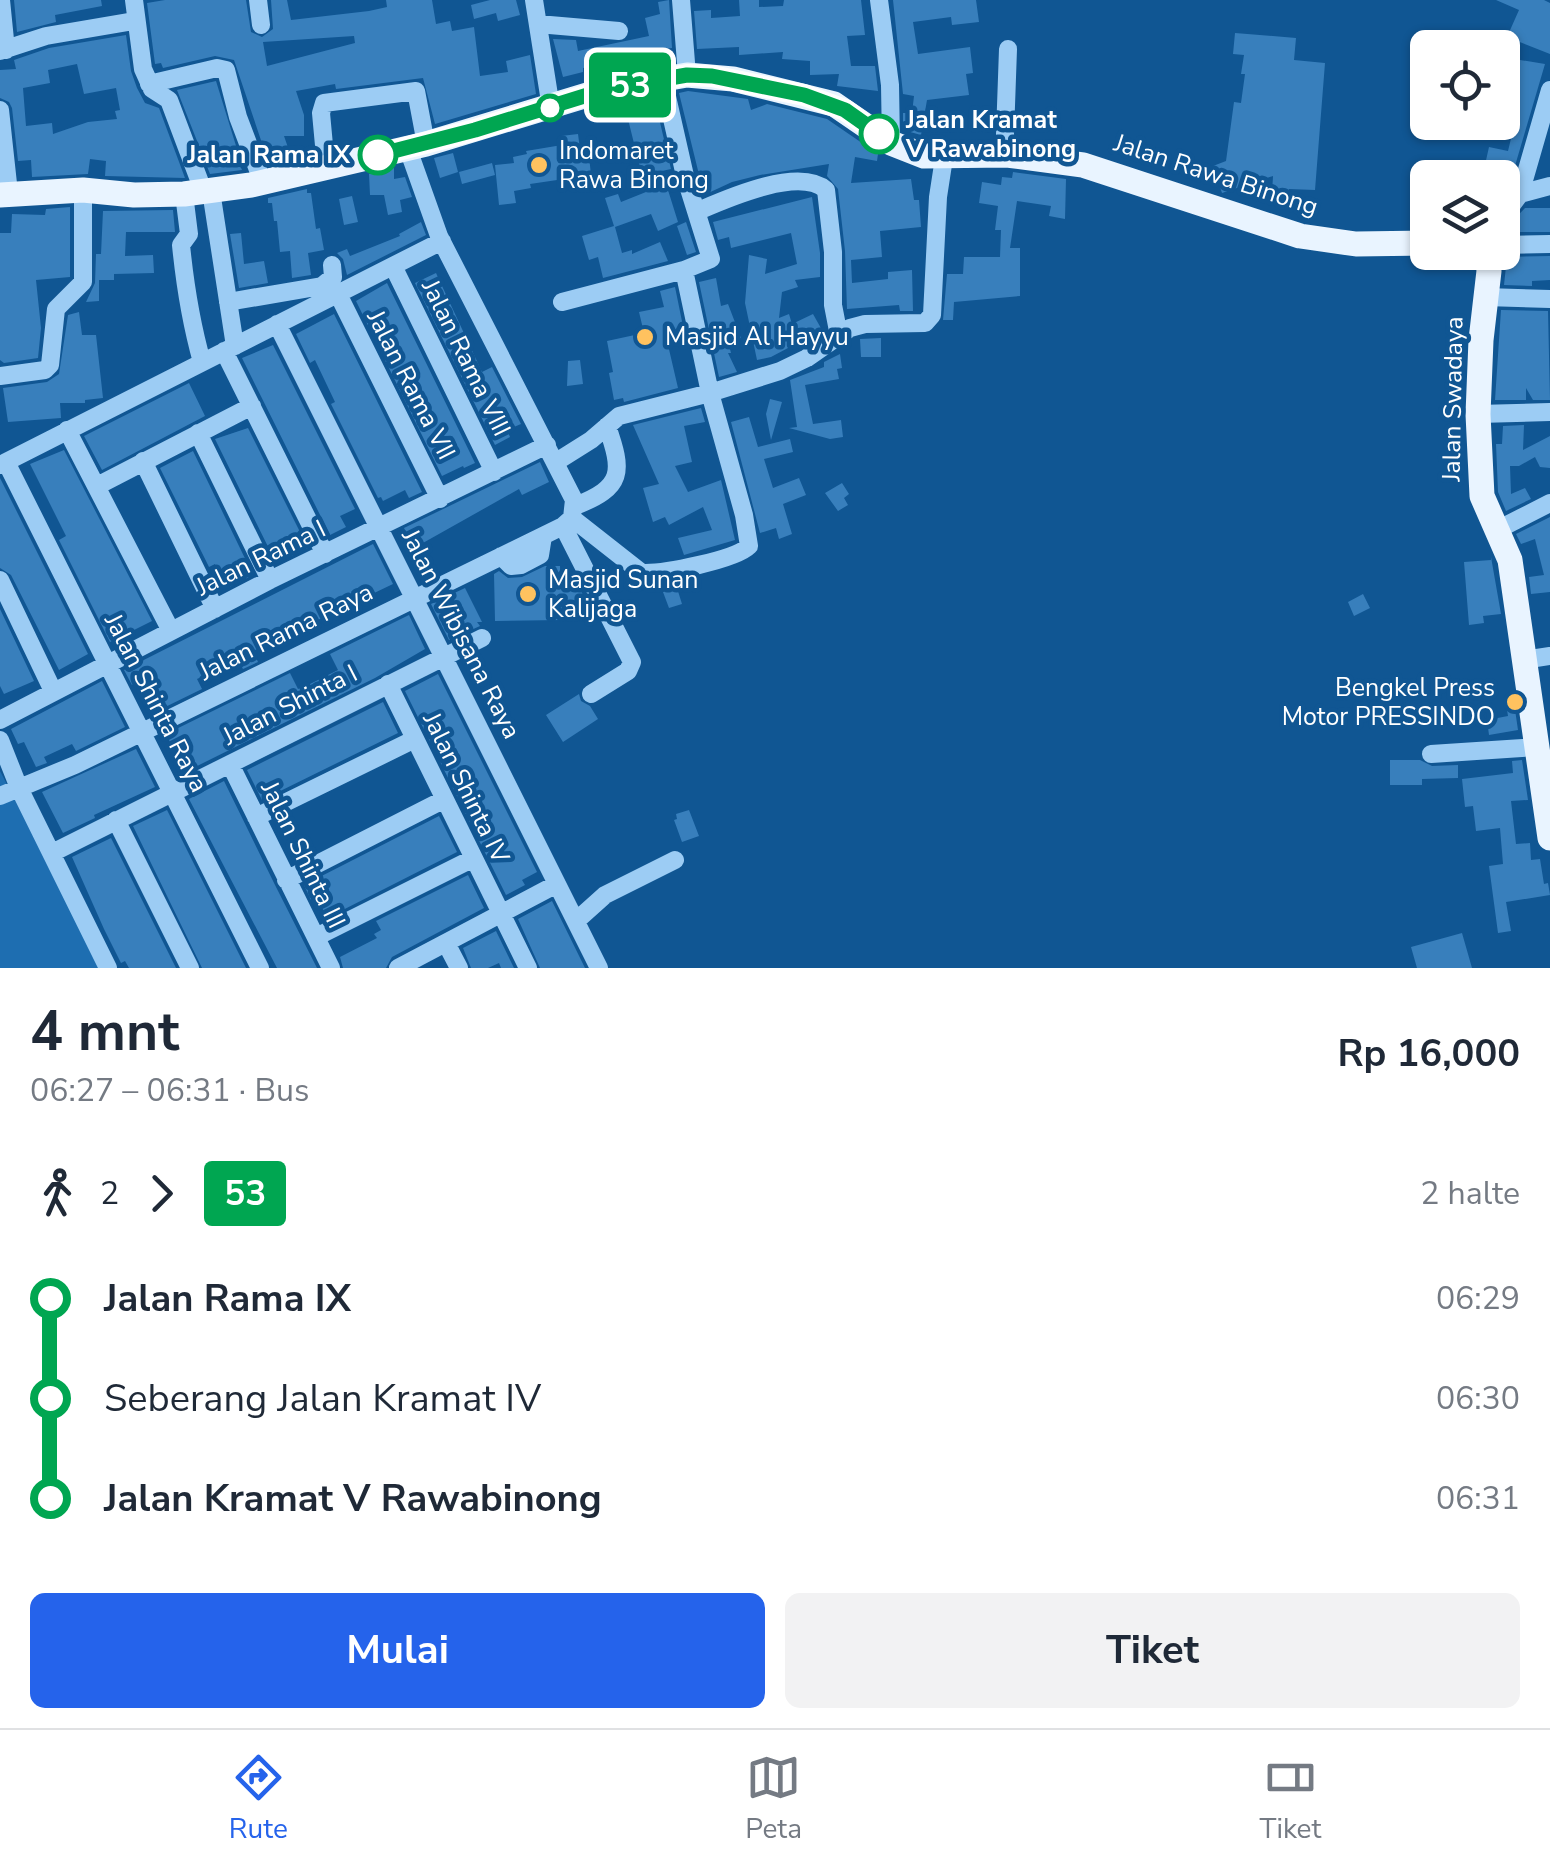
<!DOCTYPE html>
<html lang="id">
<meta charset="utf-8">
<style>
:root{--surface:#fff;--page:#f2f2f3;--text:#1f2937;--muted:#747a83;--line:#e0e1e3;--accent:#2563eb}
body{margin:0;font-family:"Nunito Sans",sans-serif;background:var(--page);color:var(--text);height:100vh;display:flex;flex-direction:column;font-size:38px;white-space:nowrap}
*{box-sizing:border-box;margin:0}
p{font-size:32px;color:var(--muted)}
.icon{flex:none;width:55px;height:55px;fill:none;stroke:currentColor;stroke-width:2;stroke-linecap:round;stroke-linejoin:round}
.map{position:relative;height:968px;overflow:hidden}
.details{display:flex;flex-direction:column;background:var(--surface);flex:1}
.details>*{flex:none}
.badge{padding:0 20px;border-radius:8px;font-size:35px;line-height:65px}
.buttons{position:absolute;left:1410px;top:30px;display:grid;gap:20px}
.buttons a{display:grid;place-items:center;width:110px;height:110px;border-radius:15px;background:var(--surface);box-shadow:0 2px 8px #0004;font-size:50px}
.map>.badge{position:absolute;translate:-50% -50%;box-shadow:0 0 0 5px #fff}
.legs{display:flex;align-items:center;gap:15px;height:110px;padding:0 30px;font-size:32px}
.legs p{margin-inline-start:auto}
.headline{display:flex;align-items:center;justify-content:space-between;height:170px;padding:0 30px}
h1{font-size:55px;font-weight:700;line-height:75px}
.button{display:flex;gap:20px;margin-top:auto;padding:20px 30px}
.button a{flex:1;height:115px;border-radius:15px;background:var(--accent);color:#fff;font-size:40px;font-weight:700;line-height:115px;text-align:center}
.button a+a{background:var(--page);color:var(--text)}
ul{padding:0 30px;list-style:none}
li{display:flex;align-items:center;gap:35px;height:100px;font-size:38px}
li i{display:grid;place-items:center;width:15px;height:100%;margin:0 12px;background:currentColor}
li i::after{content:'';width:25px;height:25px;margin:-12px;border:8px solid;border-radius:50%;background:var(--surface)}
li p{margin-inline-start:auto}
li:first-child i{background:linear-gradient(#0000 50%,currentColor 0)}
li:last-child i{background:linear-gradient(currentColor 50%,#0000 0)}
.dock{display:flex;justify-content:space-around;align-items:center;height:140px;border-top:2px solid var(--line);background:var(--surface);font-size:28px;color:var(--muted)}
.dock a{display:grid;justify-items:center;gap:5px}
.dock .on{color:var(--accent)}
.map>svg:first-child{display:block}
</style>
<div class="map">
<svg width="1550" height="968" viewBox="0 0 1550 968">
<rect width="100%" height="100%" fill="#105693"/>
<!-- green -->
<path fill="#1e6eb1" d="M 0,771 L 11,792 L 100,968 L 0,968 Z"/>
<!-- building -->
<path fill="#387fbc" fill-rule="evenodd" d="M 14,0 L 101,0 L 102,6 L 55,15 L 56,22 L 17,32 Z
M 165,0 L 246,0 L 251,32 L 262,37 L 273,29 L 271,0 L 287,0 L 291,20 L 369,11 L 387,7 L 386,0 L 432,0 L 436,24 L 450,21 L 452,31 L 474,27 L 480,76 L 508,72 L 506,61 L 530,55 L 536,94 L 435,124 L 423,78 L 336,89 L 335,84 L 296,91 L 304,115 L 304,136 L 284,136 L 292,159 L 269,164 L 234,60 L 215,56 L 163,68 L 161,63 L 155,64 L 147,3 ZM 354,36 L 355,43 L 267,66 L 263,42 Z
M 490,0 L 516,0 L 520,15 L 498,21 L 496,13 L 474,19 L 471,5 Z
M 669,0 L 672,48 L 664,49 L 666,57 L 648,62 L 646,57 L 636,59 L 635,56 L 583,68 L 583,72 L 563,77 L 553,39 L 576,40 L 578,51 L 649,36 L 645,18 L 660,14 L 658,2 Z
M 739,0 L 759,0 L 759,7 L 783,6 L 784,0 L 861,0 L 865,35 L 847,36 L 851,66 L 875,66 L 878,91 L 837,86 L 839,74 L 810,75 L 810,61 L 782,59 L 783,52 L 739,55 L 739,47 L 697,49 L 694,11 L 711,10 L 711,18 L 740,16 Z
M 893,0 L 976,0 L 979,22 L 952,25 L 951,17 L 913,22 L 918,54 L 970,47 L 973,73 L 966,74 L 969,95 L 927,100 L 921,135 L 903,130 L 903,113 L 912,113 L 914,96 L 903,94 Z
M 1496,0 L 1544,0 L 1550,3 L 1550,54 L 1507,37 L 1519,10 Z
M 1235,33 L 1296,38 L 1294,60 L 1325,63 L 1315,190 L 1289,189 L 1289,194 L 1272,194 L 1273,176 L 1222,193 L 1213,166 L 1226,161 L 1234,102 L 1241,103 L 1245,74 L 1241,74 L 1244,55 L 1233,54 Z
M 126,35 L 131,71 L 137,88 L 145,103 L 159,108 L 185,178 L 105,176 L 106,161 L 90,159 L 88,174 L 32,177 L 31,160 L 18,161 L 12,108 L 9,102 L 0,98 L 0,70 L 16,69 L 14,60 L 49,48 ZM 77,64 L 84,94 L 116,88 L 120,110 L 115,111 L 117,119 L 88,122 L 53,134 L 52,123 L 26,126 L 23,88 L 50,83 L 48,70 Z
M 1502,57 L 1545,64 L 1512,176 L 1482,178 L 1489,147 L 1508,151 L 1515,122 L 1511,121 L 1517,77 L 1502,75 Z
M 216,81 L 237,149 L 233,150 L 242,170 L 210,174 L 177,90 Z
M 688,91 L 748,99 L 751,110 L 767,104 L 827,119 L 878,154 L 877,161 L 855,157 L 851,183 L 911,179 L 914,200 L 919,200 L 921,227 L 880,231 L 882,257 L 851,260 L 852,283 L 888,279 L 888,272 L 912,270 L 913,311 L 900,311 L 899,305 L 847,309 L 845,251 L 838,189 L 827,176 L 829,164 L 760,175 L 732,182 L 704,195 L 679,93 Z
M 654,97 L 671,169 L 662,171 L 678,222 L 658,231 L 651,214 L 615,227 L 622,253 L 632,250 L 632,254 L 660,242 L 668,261 L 603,278 L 598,257 L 589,260 L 582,236 L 614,226 L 605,198 L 618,194 L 621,202 L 646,192 L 627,115 L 631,114 L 628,102 Z
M 578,134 L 581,157 L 589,156 L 591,175 L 530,184 L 531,188 L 514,191 L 516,203 L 499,205 L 495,165 L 514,163 L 513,157 L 527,154 L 526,151 L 562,145 L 561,136 Z
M 453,153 L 458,172 L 440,178 L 434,158 Z
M 492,163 L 495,175 L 462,184 L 459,172 Z
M 394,168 L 394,179 L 405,177 L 412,197 L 400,200 L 402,212 L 388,215 L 384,195 L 370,195 L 369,174 Z
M 1013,172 L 1066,179 L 1065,219 L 1049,216 L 1051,206 L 1017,201 L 1010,248 L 1020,248 L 1020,296 L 954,302 L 953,320 L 943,320 L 947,274 L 963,274 L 964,257 L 1000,257 L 1001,230 L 995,230 L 998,206 L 979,203 L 982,182 L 1001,185 L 1002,177 L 1012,178 Z
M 307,189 L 307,193 L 311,193 L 316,229 L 320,228 L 324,250 L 308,253 L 311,275 L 292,278 L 290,251 L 280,252 L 277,221 L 274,221 L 272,203 L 268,203 L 268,198 Z
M 352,196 L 358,222 L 344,225 L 339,199 Z
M 812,197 L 820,253 L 820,277 L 795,280 L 798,287 L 782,292 L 779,318 L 789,314 L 792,324 L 813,314 L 822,330 L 771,357 L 757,360 L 745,303 L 749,255 L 767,259 L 765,274 L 797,264 L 791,233 L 731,248 L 729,237 L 718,240 L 713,222 Z
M 70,207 L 70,277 L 36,280 L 41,328 L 38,358 L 4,363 L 0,360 L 0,233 L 11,233 L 12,214 L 45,215 L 46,209 Z
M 1525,208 L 1550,208 L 1550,232 L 1502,232 Z
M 173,210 L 175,232 L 126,232 L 125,256 L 153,255 L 154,273 L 114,274 L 114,280 L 99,280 L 99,301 L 86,302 L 95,283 L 96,254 L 101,254 L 103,211 Z
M 421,222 L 426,235 L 347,275 L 343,259 L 337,253 L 347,249 L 350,256 L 400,236 L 399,234 Z
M 686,222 L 696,252 L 687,255 L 677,226 Z
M 241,233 L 244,264 L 264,261 L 268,283 L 239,288 L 230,234 Z
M 1550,256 L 1550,280 L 1532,281 L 1532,286 L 1504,285 L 1507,257 Z
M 436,273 L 482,372 L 492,367 L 521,424 L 507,430 L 510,437 L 495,445 L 415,283 Z
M 716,278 L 721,306 L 728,304 L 741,338 L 728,341 L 731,353 L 728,353 L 737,372 L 719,377 L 699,282 Z
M 387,283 L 475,463 L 464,468 L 463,466 L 442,476 L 356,301 Z
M 675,287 L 686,341 L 668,345 L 678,388 L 624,402 L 623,398 L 614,400 L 609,373 L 613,372 L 607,341 L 644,333 L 639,312 L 664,307 L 660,291 Z
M 1501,310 L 1548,311 L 1550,400 L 1533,400 L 1526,388 L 1526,400 L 1495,400 Z
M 79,312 L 82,335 L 96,335 L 103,398 L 85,400 L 85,403 L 60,403 L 61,418 L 8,422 L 3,388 L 47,382 L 59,374 L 68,315 Z
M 334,314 L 422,492 L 409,498 L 405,490 L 383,501 L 381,497 L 378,498 L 331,404 L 335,402 L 315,360 L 310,363 L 296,334 Z
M 881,338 L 881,357 L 861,357 L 860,339 Z
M 273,345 L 355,509 L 340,516 L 346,527 L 330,535 L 242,358 Z
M 840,354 L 842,368 L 837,369 L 839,379 L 805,385 L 813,424 L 841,420 L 843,437 L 830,439 L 789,428 L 797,427 L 790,380 L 824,367 L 824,362 Z
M 580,360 L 583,384 L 567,386 L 568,361 Z
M 189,383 L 205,416 L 102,470 L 84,436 Z
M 770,399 L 782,402 L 771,440 L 766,414 Z
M 701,408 L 705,422 L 684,426 L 692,462 L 675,466 L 688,492 L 721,480 L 735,540 L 684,555 L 678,538 L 712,530 L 703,507 L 669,525 L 665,517 L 653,522 L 643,488 L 659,484 L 633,425 Z
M 749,417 L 758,447 L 790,439 L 793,452 L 764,459 L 773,488 L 799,478 L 806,495 L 783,504 L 792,534 L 779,539 L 776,528 L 760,533 L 731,422 Z
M 1524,425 L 1523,450 L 1550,436 L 1550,468 L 1540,467 L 1535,457 L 1519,466 L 1510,466 L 1511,494 L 1525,488 L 1531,499 L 1506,511 L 1498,492 L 1496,444 L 1502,444 L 1503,426 Z
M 248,428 L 308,548 L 276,563 L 215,439 Z
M 64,450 L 152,621 L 110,642 L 59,540 L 66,536 L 30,464 Z
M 193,451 L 253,575 L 227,588 L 215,564 L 209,567 L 160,468 Z
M 540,462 L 549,482 L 522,495 L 519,489 L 414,548 L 404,528 Z
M 0,478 L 88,654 L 59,670 L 11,575 L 0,568 Z
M 842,483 L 849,494 L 844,498 L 848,505 L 838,511 L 825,493 Z
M 1550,517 L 1550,592 L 1531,594 L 1529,577 L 1544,575 L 1535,539 L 1521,544 L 1516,534 Z
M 373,544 L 393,584 L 253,651 L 258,662 L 243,669 L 238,660 L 197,679 L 202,689 L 155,712 L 140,681 L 132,685 L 124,670 Z
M 1491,557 L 1501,614 L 1483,616 L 1484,623 L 1469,625 L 1464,562 L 1491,560 Z
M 545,566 L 560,566 L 561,587 L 579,585 L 589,611 L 561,613 L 561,620 L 495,621 L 494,574 L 499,571 L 508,578 L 522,577 Z
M 465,588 L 482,622 L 477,622 L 480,626 L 449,640 L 431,604 Z
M 677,588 L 682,604 L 669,608 L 663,592 Z
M 1363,594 L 1370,608 L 1354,616 L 1348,602 Z
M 0,609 L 34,681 L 4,694 L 0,686 Z
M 409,615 L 425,649 L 375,678 L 189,770 L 179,748 L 174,750 L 166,734 L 290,673 L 298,689 L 310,684 L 338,670 L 330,654 Z
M 438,674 L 537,872 L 522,880 L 525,885 L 506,895 L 405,691 Z
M 102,681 L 125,727 L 76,751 L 72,744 L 44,757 L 47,763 L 36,767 L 24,742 L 18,744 L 11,729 Z
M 579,694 L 581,701 L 590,706 L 598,719 L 563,742 L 546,715 Z
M 1513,696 L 1518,730 L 1489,735 L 1487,720 L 1508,716 L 1505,697 Z
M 383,702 L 398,733 L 262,800 L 247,770 Z
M 136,749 L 155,787 L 94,815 L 95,818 L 63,833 L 42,792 Z
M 1390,760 L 1420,760 L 1432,766 L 1458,765 L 1458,778 L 1422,779 L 1422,785 L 1390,785 Z
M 1522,760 L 1528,800 L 1511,801 L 1516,844 L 1530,843 L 1531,860 L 1540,859 L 1544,884 L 1548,883 L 1550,895 L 1506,902 L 1511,931 L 1498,933 L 1489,866 L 1503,864 L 1500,828 L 1476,831 L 1473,806 L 1465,807 L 1462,779 L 1513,773 L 1512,761 Z
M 224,781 L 275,885 L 317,968 L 277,968 L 189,799 Z
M 167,810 L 246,968 L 202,968 L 133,826 Z
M 689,810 L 699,836 L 682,842 L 674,820 L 677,819 L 676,814 Z
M 439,816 L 457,852 L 327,918 L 317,897 L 311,900 L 304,885 Z
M 111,838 L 176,968 L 129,968 L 125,961 L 121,963 L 104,929 L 72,857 Z
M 468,875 L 484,908 L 392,957 L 386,968 L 343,968 L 340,957 L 377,938 L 374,934 L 381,930 L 376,921 Z
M 552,901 L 585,968 L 540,968 L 518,919 Z
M 496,931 L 514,968 L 501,968 L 499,963 L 488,968 L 471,968 L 463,948 Z
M 1462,933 L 1472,968 L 1417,968 L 1411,947 Z"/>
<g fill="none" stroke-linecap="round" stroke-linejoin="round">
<!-- minor -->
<path stroke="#9cccf4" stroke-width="18" d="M 1,0 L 6,50
M 134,0 L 143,69 L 152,89 L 169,100 L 204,193
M 258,0 L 261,25
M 534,0 L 551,108
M 681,0 L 687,75
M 879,0 L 890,85 L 891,143
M 538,24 L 619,31
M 0,51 L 46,36 L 134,21
M 149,84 L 217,68 L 226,70 L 238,117 L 263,183
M 0,110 L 9,193
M 408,149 L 439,236 L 574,500 L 572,518
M 1007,155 L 1005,134 L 1008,49
M 326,167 L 321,113 L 324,103 L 416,91 L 426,144
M 211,191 L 235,346
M 184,194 L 189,234 L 181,245 C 185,285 191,323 202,362
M 1520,194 L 1550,90
M 698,211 C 726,199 799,166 826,190 L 833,252 L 833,305 L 839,336
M 1502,218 L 1520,194 L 1550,186
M 1502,245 L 1550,244
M 393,266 L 494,472
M 338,294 L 440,499
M 1485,297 L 1550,299
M 228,302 L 322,286 L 333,277 L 332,265
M 562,302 L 684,270
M 277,324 L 599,968
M 224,351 L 325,554
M 0,376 L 45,370 L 50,365 L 56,309 L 83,282 L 83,190
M 1478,414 L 1550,412
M 67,430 L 171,631
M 198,433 L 270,580
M 143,461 L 215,609
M 6,462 L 260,968
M 556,462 L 591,440 L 619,416 L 710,393 L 780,371 L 807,358 L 850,328 L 865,324 L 925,323 L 932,315 L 938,197 L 944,158
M 0,465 L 442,241
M 97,486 L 252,406
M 575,506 C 624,487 623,472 607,426
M 572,518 L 642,573 C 663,574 735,560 749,546 L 744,515 L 710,393 L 684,270 L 711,259 L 685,176 L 663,79
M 563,526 L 632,662 L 628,671 L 591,694
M 1497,530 L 1550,503
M 501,556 L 511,566 L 521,565 L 540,555 L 543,536
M 0,580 L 53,691
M 1523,660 L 1550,656
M 388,684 L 528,968
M 0,720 L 270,580 L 547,445
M 0,740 L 19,788 L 108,968
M 1431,754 L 1536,747
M 230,764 L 331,968
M 0,796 L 75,765 L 563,526 L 572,518
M 256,817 L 413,740
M 116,820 L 190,968
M 52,853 L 482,638
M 286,880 L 443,800
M 576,921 L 605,895 L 675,860
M 316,937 L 472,859
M 446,943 L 459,968
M 398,968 L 557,884"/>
<!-- major -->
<path stroke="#e9f4ff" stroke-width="25" d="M 0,195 L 83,190 L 134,195 L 184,194 L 251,185 L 426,144 L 607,89 L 687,75 L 733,79 L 834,104 L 891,143 L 924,156 L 1007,155 L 1083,165 L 1300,236 L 1356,244 L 1428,243
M 1487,252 L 1489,271 L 1481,340 L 1478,414 L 1482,496 L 1510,560 L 1550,838"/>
</g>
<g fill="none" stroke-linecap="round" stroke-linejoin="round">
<!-- line-1 casing -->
<g stroke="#fff" stroke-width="22">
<path id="line-1" d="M 378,155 L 475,130 L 607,89 L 687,75 L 712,76 L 804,95 L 845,110 L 879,134"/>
</g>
<!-- line-1 -->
<use href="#line-1" stroke="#00a651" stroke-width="15"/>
</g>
<!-- markers -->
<g fill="#fff" stroke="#00a651" stroke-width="5">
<circle cx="550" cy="108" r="12"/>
<circle cx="879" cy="134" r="18"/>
<circle cx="378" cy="155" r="18"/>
</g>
<g fill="#ffc25f" stroke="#105693" stroke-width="4">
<circle cx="539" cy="165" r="10"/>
<circle cx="645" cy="337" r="10"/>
<circle cx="528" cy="594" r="10"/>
<circle cx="1515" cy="702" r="10"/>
</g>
<g text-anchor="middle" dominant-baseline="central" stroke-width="9" stroke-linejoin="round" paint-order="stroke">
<!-- stop labels -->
<g font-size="25" font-weight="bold" fill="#fff" stroke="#105693" text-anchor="start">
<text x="906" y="120">Jalan Kramat<tspan x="906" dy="29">V Rawabinong</tspan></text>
<text x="350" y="155" text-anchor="end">Jalan Rama IX</text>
</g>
<!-- poi labels -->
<g font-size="25" fill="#fff" stroke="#105693" text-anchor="start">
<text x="559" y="151">Indomaret<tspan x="559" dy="29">Rawa Binong</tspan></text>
<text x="665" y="337">Masjid Al Hayyu</text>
<text x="548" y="580">Masjid Sunan<tspan x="548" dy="29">Kalijaga</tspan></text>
<text x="1495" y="688" text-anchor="end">Bengkel Press<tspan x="1495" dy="29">Motor PRESSINDO</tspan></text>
</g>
<!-- street labels -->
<g font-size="25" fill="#fff" stroke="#105693">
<text transform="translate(1216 175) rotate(18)">Jalan Rawa Binong</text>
<text transform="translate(466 358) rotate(64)">Jalan Rama VIII</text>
<text transform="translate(411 385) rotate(63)">Jalan Rama VII</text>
<text transform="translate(1453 399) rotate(-89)">Jalan Swadaya</text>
<text transform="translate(261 558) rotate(-26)">Jalan Rama I</text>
<text transform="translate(286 632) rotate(-26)">Jalan Rama Raya</text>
<text transform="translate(461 634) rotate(63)">Jalan Wibisana Raya</text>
<text transform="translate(156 703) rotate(63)">Jalan Shinta Raya</text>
<text transform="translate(290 705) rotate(-27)">Jalan Shinta I</text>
<text transform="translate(466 788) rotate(64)">Jalan Shinta IV</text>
<text transform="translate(303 855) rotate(64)">Jalan Shinta III</text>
</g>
</g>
</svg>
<div class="buttons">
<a><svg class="icon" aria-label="locate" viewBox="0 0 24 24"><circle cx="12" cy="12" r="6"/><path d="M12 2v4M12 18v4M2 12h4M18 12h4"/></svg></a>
<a><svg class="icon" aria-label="layers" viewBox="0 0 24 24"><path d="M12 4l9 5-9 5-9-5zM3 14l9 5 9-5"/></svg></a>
</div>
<b class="badge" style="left:630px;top:85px;background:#00a651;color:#fff">53</b>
</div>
<section class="details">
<div class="headline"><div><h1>4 mnt</h1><p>06:27 – 06:31 · Bus</p></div><b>Rp 16,000</b></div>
<div class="legs"><svg class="icon" aria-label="walk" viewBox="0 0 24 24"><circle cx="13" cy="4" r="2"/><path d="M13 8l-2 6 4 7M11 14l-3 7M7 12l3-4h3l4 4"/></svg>2<svg class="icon" aria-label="forward" viewBox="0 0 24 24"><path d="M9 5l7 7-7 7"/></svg><b class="badge" style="background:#00a651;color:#fff">53</b><p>2 halte</p></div>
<ul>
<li><i style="color:#00a651"></i><b>Jalan Rama IX</b><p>06:29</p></li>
<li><i style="color:#00a651"></i><span>Seberang Jalan Kramat IV</span><p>06:30</p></li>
<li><i style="color:#00a651"></i><b>Jalan Kramat V Rawabinong</b><p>06:31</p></li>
</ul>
<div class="button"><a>Mulai</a><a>Tiket</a></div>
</section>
<nav class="dock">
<a class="on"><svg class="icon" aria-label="directions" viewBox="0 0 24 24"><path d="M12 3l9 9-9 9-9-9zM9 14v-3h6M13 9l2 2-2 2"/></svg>Rute</a>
<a><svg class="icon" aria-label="map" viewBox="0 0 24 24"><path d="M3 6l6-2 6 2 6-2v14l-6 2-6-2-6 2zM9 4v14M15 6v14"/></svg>Peta</a>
<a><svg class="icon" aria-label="tickets" viewBox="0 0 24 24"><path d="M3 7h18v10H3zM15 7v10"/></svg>Tiket</a>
</nav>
